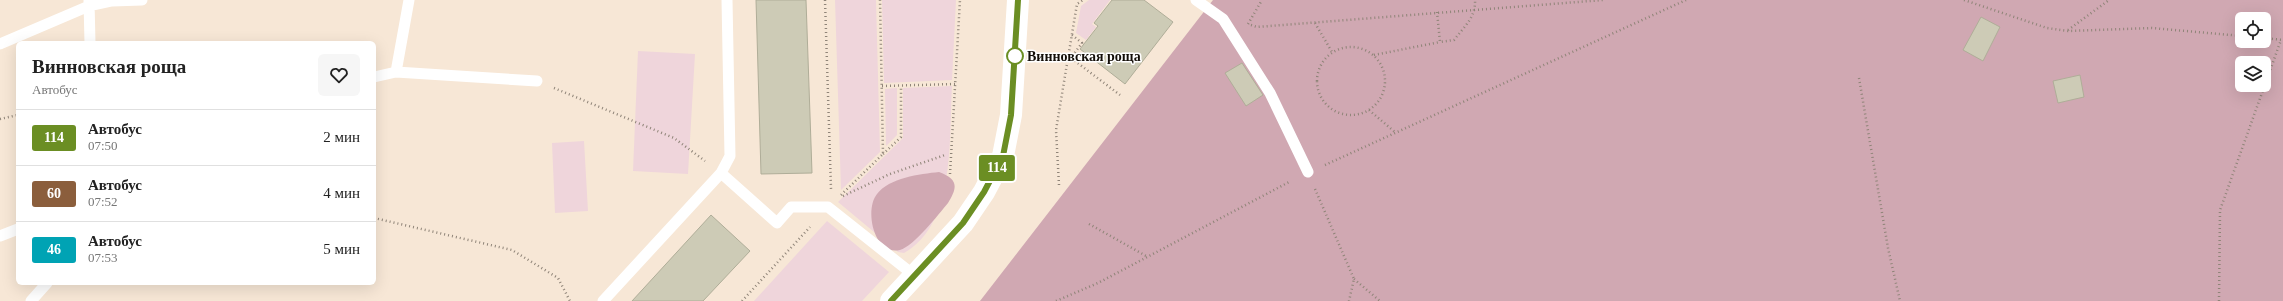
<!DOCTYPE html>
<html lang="ru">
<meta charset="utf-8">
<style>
:root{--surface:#fff;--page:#f6f6f6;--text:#222;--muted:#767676;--line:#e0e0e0}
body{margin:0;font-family:"Times New Roman",serif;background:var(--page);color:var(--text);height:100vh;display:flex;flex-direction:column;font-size:15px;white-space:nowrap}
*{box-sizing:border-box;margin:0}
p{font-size:13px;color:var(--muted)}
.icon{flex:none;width:22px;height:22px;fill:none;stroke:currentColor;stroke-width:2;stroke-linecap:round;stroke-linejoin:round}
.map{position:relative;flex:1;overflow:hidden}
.drawer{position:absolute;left:16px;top:41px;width:360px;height:244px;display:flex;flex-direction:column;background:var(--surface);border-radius:6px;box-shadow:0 4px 16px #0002}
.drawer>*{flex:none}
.badge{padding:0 8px;border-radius:3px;font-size:14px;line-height:26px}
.buttons{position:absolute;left:2235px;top:12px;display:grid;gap:8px}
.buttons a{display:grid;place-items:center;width:36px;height:36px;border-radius:6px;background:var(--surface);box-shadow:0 4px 16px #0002;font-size:20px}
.map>.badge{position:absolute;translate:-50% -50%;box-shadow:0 0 0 2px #fff}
.round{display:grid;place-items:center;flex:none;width:42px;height:42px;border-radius:6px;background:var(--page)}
.overview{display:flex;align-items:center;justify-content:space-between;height:68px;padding:0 16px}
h1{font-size:19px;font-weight:700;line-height:30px}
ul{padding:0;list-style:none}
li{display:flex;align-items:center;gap:12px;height:56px;padding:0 16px;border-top:1px solid var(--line)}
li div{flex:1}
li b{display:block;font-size:15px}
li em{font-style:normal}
li .badge{min-width:44px;font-weight:700;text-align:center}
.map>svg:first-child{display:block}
</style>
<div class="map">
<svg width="2283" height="301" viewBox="0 0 2283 301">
<rect width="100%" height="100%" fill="#f7e7d6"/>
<!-- green -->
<path fill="#efd5db" d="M 835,0 L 876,0 L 880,152 L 841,190 Z
M 882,0 L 956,0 L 952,80 L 884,83 Z
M 1089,0 L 1110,0 L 1092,24 L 1096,27 L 1086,40 L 1076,33 L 1081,6 Z
M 638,51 L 695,54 L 688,174 L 633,171 Z
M 952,86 C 949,136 956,225 904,253 L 898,252 L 838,202 L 903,138 L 903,88 Z
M 897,88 L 897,135 L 886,146 L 885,89 Z
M 584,141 L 588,211 L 555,213 L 552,143 Z
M 827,221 L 889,272 L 862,301 L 754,301 Z"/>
<!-- forest -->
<path fill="#d0a8b2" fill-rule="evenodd" d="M 1213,0 L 2283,0 L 2283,301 L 980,301 ZM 2242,19 L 2264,19 L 2264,41 L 2242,41 ZM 2242,63 L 2264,63 L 2264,85 L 2242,85 Z
M 939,172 C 958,179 958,187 948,203 C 938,215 914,246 900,250 C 874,256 864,210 877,194 C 889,178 920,174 939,172 Z"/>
<!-- building -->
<path fill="#cdcbb6" stroke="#afad98" d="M 756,0 L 806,0 L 812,173 L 761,174 Z
M 1112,0 L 1144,0 L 1173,22 L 1125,84 L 1080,49 L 1098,26 L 1094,23 Z
M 1981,17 L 2000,27 L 1983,61 L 1963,50 Z
M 1242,63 L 1263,95 L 1246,106 L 1225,73 Z
M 2080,75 L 2084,97 L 2058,103 L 2053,81 Z
M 711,215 L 750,251 L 703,301 L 632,301 Z"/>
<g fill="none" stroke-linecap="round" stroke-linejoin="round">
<!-- path -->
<path stroke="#8f8478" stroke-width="2.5" stroke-dasharray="1 3" stroke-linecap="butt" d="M 825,0 L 831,189
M 1964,0 L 2047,28 L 2068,31 L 2152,28 L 2242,36
M 1437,12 L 1440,42 L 1454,40 C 1464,27 1476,17 1475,0
M 1315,23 L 1332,52
M 1248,24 L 1262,0
M 1251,25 L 1257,27 L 1603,0
M 2068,30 L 2109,0
M 1072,35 L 1082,43 L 1071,58 L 1120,95
M 2264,38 L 2283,40
M1317 81a34 34 0 1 1 68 0a34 34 0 1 1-68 0Z
M 1374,55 L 1440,42
M 1859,78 L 1888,248 L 1900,301
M 882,86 L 955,84
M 554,88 L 674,138 L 705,161
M 1369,110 L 1396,133
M 0,119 L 18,115
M 883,154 L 901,137 L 901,86
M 1325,165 L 1686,0
M 950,174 L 960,0
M 1059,185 L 1056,130 L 1077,4 L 1083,0
M 1315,189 L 1354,279 L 1349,301
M 841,195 L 883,154 L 880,0
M 843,196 L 890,174 L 945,155
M 374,218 L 512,250 L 558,278 L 570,301
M 1089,224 L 1148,257
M 1354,279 L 1380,301
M 742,301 L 810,227
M 1056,301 L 1098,283 L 1291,181
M 2219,301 L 2220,210 L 2281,40"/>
<!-- service -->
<path stroke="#fff" stroke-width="11" d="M 1196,0 L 1223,19 L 1270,93 L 1308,172
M 89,1 L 90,43
M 0,44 L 89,6 L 112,1 L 142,0
M 396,72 L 409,0
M 374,77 L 396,72 L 537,81
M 721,173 L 730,156 L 727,0
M 0,236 L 18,229
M 31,301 L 47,283
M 603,301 L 721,173 L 777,223 L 791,207 L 828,207 L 915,276"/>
<!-- secondary -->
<path stroke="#fff" stroke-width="22" d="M 891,301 L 963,223 L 984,192 L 1003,156 L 1011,115 L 1018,0"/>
</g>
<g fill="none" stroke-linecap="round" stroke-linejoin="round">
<!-- line casing -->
<g stroke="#fff" stroke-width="9">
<path id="line" d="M 891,301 L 963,223 L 984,192 L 1003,156 L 1011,115 L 1018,0"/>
</g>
<!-- line -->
<use href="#line" stroke="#6b8e23" stroke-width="6"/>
</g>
<!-- markers -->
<circle fill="#fff" stroke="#6b8e23" stroke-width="2" cx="1015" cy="56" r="8"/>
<g text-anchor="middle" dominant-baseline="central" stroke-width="3" stroke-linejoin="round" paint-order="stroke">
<!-- stop labels -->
<g font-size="14" font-weight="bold" fill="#130e08" stroke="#fff" text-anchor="start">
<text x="1027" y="56">Винновская роща</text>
</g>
</g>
</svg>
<div class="buttons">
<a><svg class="icon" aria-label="locate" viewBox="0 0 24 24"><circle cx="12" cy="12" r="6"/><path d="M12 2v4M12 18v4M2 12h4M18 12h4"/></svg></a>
<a><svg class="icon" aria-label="layers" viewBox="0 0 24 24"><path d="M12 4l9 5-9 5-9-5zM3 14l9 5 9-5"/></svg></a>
</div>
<b class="badge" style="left:997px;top:168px;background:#6b8e23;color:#fff">114</b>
<section class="drawer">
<div class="overview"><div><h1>Винновская роща</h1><p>Автобус</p></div><a class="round"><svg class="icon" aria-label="heart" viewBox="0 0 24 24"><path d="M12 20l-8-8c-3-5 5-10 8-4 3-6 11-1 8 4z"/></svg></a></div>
<ul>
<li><span class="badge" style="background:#6b8e23;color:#fff">114</span><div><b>Автобус</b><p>07:50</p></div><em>2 мин</em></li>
<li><span class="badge" style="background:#8b5e3c;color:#fff">60</span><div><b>Автобус</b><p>07:52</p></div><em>4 мин</em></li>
<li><span class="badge" style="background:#00a3b4;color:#fff">46</span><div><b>Автобус</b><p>07:53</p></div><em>5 мин</em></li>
</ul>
</section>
</div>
